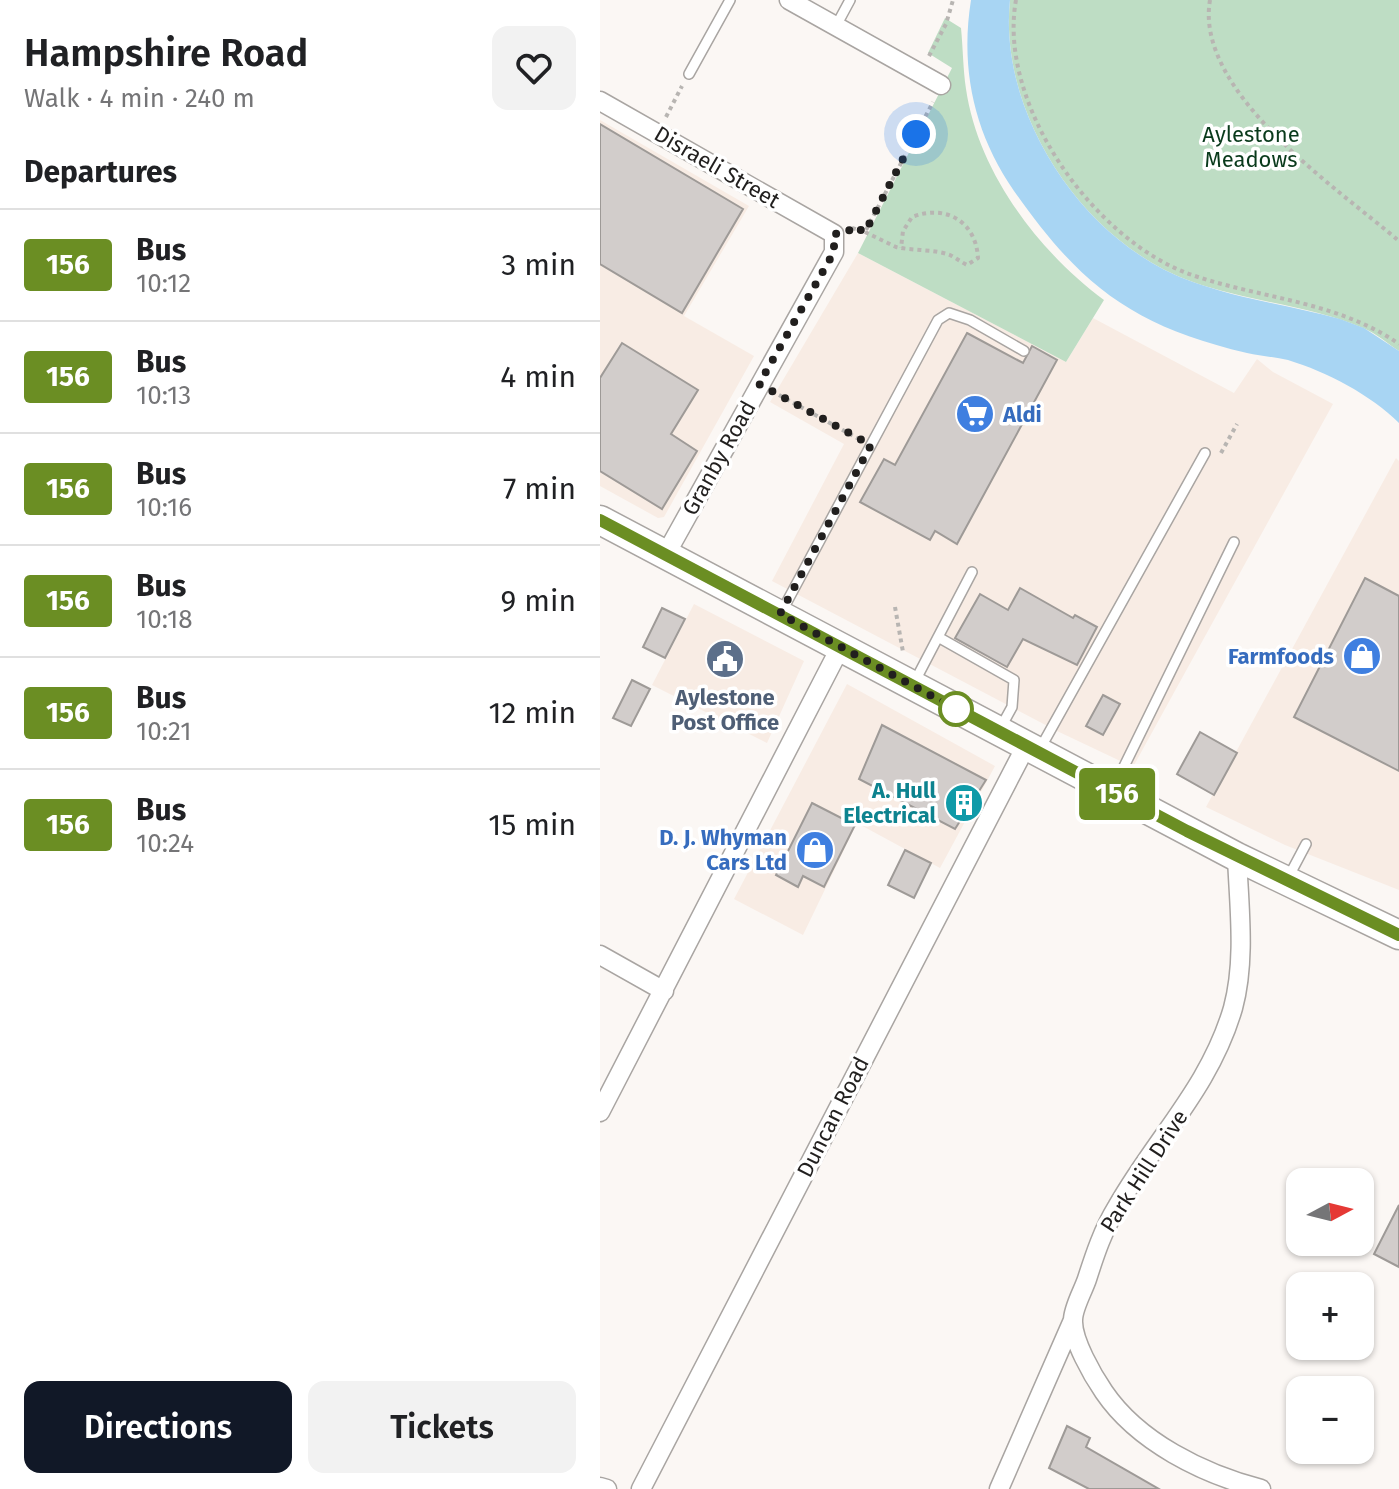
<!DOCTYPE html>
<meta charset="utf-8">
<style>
:root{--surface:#fff;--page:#f2f2f2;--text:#202124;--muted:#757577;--line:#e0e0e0;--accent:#111827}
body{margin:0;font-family:"Fira Sans",sans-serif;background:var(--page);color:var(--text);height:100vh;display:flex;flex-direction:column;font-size:30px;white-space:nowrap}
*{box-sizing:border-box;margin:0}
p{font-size:26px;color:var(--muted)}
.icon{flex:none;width:44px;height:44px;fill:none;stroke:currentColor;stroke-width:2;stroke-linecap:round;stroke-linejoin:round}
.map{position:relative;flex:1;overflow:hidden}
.details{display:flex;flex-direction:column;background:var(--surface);width:600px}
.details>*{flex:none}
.badge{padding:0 16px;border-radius:6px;font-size:28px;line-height:52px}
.needle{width:52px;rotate:83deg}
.fabs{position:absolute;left:686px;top:1168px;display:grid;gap:16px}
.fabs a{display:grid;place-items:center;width:88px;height:88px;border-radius:16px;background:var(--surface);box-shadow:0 2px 6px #0004;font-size:40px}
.you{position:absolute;width:40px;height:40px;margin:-20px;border:6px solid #fff;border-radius:50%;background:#1a73e8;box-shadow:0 0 0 12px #1a73e833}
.map>.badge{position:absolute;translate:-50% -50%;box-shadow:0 0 0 4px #fff}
h2{padding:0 24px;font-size:30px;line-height:72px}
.round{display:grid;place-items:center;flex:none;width:84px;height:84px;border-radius:16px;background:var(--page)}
.summary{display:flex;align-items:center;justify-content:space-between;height:136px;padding:0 24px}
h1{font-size:38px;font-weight:600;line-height:60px}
.action{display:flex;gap:16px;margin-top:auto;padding:16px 24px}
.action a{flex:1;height:92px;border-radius:16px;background:var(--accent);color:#fff;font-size:32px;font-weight:600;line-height:92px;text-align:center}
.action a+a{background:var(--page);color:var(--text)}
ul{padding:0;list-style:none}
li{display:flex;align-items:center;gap:24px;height:112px;padding:0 24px;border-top:2px solid var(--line)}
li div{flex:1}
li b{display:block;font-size:30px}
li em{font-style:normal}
li .badge{min-width:88px;font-weight:700;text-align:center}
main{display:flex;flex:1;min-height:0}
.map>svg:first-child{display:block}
</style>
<main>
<section class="details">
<div class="summary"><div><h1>Hampshire Road</h1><p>Walk · 4 min · 240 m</p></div><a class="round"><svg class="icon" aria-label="heart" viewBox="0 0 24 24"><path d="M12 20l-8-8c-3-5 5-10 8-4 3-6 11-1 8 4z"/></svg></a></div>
<h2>Departures</h2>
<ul>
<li><span class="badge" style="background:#6b8e23;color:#fff">156</span><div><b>Bus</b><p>10:12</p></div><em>3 min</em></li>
<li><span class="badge" style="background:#6b8e23;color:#fff">156</span><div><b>Bus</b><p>10:13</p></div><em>4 min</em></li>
<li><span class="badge" style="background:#6b8e23;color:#fff">156</span><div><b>Bus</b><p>10:16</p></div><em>7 min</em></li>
<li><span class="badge" style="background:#6b8e23;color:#fff">156</span><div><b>Bus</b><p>10:18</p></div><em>9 min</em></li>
<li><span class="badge" style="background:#6b8e23;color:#fff">156</span><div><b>Bus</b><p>10:21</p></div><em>12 min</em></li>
<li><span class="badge" style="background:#6b8e23;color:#fff">156</span><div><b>Bus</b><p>10:24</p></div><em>15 min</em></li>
</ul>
<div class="action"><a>Directions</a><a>Tickets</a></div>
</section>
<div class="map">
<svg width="799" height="1489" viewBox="0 0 799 1489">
<rect width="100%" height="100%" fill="#fbf7f4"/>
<!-- built -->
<path fill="#f8ece4" d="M 0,120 L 149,206 L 84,316 L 154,356 L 64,517 L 58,518 L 0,486 Z
M 258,253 L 466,362 L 493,318 L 634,393 L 657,359 L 673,372 L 733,404 L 533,767 L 457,731 L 172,581 L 244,444 L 170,402 Z
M 796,458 L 799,461 L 799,890 L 685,845 L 606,807 Z
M 94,604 L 204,661 L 167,743 L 52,685 Z
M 247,684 L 395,766 L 340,868 L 257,823 L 203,935 L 134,899 Z"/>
<!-- green -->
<path fill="#beddc4" d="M 410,0 L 799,0 L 799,351 C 788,344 776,333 763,328 C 712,306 646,301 593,282 C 484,244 398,114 410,0 Z
M 345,18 L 361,28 C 363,48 363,69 366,89 C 378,172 439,252 504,300 L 466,362 L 258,253 L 352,68 L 328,53 Z"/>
<!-- water -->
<path fill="#a8d5f3" d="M 371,0 L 410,0 C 398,114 484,244 593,282 C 640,299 692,306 740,319 L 764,328 L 799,351 L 799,423 C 771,395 727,372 688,360 C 675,357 660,356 647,353 C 532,326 480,285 414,191 C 374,133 360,69 371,0 Z"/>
<!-- building -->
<path fill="#d2cdcb" stroke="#9e9a97" stroke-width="2" d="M 0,124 L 143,209 L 82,313 L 0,264 Z
M 367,333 L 423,363 L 432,346 L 457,360 L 357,544 L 335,531 L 330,540 L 260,502 L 284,459 L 295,465 Z
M 22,343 L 98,390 L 71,434 L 97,451 L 62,509 L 0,471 L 0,378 Z
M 765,578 L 799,596 L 799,771 L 694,717 Z
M 420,588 L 473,618 L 475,615 L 497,627 L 477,665 L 423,639 L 407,667 L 355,638 L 380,594 L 408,610 Z
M 62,608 L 85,619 L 65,658 L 43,647 Z
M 32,680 L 50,689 L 31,726 L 13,718 Z
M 503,695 L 520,704 L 503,735 L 486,726 Z
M 282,725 L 386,780 L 355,829 L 259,779 Z
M 600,732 L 637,753 L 614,795 L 577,774 Z
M 212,803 L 255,825 L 224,887 L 203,876 L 198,887 L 176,875 Z
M 305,850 L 331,863 L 314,898 L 288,885 Z
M 799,1205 L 799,1267 L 774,1254 Z
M 467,1426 L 490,1438 L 486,1447 L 559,1489 L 489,1489 L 449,1468 Z"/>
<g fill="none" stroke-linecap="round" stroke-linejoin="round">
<!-- lane casing -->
<g stroke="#a9a5a2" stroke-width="12">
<path id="lane" d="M 236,26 L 250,0
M 89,74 L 130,0
M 182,611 L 338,320 L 349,313 L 370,320 L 424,351
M 338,637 L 414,680 L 412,707 L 401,727
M 314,683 L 372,572
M 441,747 L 605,453
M 513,789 L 634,542
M 688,878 L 706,844"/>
</g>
<!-- street casing -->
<g stroke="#a9a5a2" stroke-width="21">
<path id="street" d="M 189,0 L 341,85
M 0,101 L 234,234 L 234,252 L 66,554
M 637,857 C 639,906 646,960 633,1008 C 610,1087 556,1138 517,1207 C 503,1230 495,1254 487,1279 C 483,1291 473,1308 473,1320 C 472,1340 493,1376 504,1392 C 538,1442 603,1474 661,1489
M 0,955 L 64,991
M 0,1112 L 240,648
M 0,1487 L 7,1489
M 41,1489 L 426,746
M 399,1489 L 473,1320"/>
</g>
<!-- primary casing -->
<g stroke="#a9a5a2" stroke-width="31">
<path id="primary" d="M 0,520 L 637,857 L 799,935"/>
</g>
<!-- path -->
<path stroke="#b8b5b2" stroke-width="4" stroke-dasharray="4 4" stroke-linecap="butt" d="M 416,0 C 397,104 494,241 592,275 C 662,299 737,301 799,344
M 610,0 C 594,92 737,188 799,241
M 329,56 L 346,24 L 353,0
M 66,117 L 82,86
M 252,228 L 265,232 L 333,102
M 265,232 L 296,247 C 313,251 334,249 350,255 C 356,258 361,262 367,265 L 378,258 C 376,221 345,204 312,217 L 303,231 L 301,248
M 179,395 L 259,439
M 621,453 L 637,424
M 295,607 L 303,652"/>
<!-- lane -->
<use href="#lane" stroke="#fff" stroke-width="9"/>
<!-- street -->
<use href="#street" stroke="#fff" stroke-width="18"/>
<!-- primary -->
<use href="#primary" stroke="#fff" stroke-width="28"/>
</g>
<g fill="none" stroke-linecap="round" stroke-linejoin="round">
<!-- line casing -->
<g stroke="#fff" stroke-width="18">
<path id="line" d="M 0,520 L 587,831 L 799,935"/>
</g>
<!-- line -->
<use href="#line" stroke="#6b8e23" stroke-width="12"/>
<!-- walk -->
<path stroke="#211f1e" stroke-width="8" stroke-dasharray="0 14.4" d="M 316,134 L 265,232 L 253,226 L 247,233 L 234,234 L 234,252 L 159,384 L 271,445 L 180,614 L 356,709"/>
</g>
<!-- icons -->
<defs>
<g id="supermarket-disc" transform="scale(2)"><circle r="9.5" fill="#3f7fe0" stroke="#fff"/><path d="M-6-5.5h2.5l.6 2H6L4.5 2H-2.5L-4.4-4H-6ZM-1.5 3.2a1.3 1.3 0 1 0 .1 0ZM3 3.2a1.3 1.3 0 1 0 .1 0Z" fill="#fff"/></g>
<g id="shop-disc" transform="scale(2)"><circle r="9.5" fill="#3f7fe0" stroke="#fff"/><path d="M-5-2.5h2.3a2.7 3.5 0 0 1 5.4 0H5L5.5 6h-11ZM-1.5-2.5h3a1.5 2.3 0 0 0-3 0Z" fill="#fff"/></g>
<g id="civic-disc" transform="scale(2)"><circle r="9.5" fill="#5c6f8a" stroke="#fff"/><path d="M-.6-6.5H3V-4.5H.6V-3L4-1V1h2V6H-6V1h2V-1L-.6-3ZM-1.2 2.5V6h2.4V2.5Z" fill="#fff"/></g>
<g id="building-disc" transform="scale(2)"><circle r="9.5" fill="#0f9aa8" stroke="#fff"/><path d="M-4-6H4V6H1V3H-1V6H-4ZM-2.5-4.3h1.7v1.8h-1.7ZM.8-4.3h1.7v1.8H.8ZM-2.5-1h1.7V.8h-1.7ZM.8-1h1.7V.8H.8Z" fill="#fff"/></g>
</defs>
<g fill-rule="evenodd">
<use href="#supermarket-disc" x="375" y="414"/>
<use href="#shop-disc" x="762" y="656"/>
<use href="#civic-disc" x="125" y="659"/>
<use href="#building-disc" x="364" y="803"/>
<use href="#shop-disc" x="215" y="850"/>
</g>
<!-- markers -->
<circle fill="#fff" stroke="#6b8e23" stroke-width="4" cx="356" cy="709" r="16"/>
<g text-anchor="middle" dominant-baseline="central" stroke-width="7" stroke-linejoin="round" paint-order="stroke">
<!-- park labels -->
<g font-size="22" fill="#093a1b" stroke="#fff">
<text x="651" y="134">Aylestone<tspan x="651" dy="25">Meadows</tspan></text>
</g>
<!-- street labels -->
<g font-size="22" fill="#211f1e" stroke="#fff">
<text transform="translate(117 167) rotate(30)">Disraeli Street</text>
<text transform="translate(119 458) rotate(-61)">Granby Road</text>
<text transform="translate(233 1117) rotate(-63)">Duncan Road</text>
<text transform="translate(544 1171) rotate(-57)">Park Hill Drive</text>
</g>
<!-- shop labels -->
<g font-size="22" font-weight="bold" fill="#366cbe" stroke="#fff" text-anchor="end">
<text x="403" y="414" text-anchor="start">Aldi</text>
<text x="734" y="656">Farmfoods</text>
<text x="187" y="837">D. J. Whyman<tspan x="187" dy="25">Cars Ltd</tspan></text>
</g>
<!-- service labels -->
<g font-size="22" font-weight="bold" fill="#4e5e75" stroke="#fff">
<text x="125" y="697">Aylestone<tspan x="125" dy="25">Post Office</tspan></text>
</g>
<!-- culture labels -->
<g font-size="22" font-weight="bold" fill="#0d838f" stroke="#fff" text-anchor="end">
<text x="336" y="790">A. Hull<tspan x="336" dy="25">Electrical</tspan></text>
</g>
</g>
</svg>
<div class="fabs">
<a><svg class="needle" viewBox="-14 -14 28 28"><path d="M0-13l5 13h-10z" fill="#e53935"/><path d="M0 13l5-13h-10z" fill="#757577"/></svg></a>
<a>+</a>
<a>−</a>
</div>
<div class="you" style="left:316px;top:134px"></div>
<b class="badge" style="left:517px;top:794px;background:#6b8e23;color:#fff">156</b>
</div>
</main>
